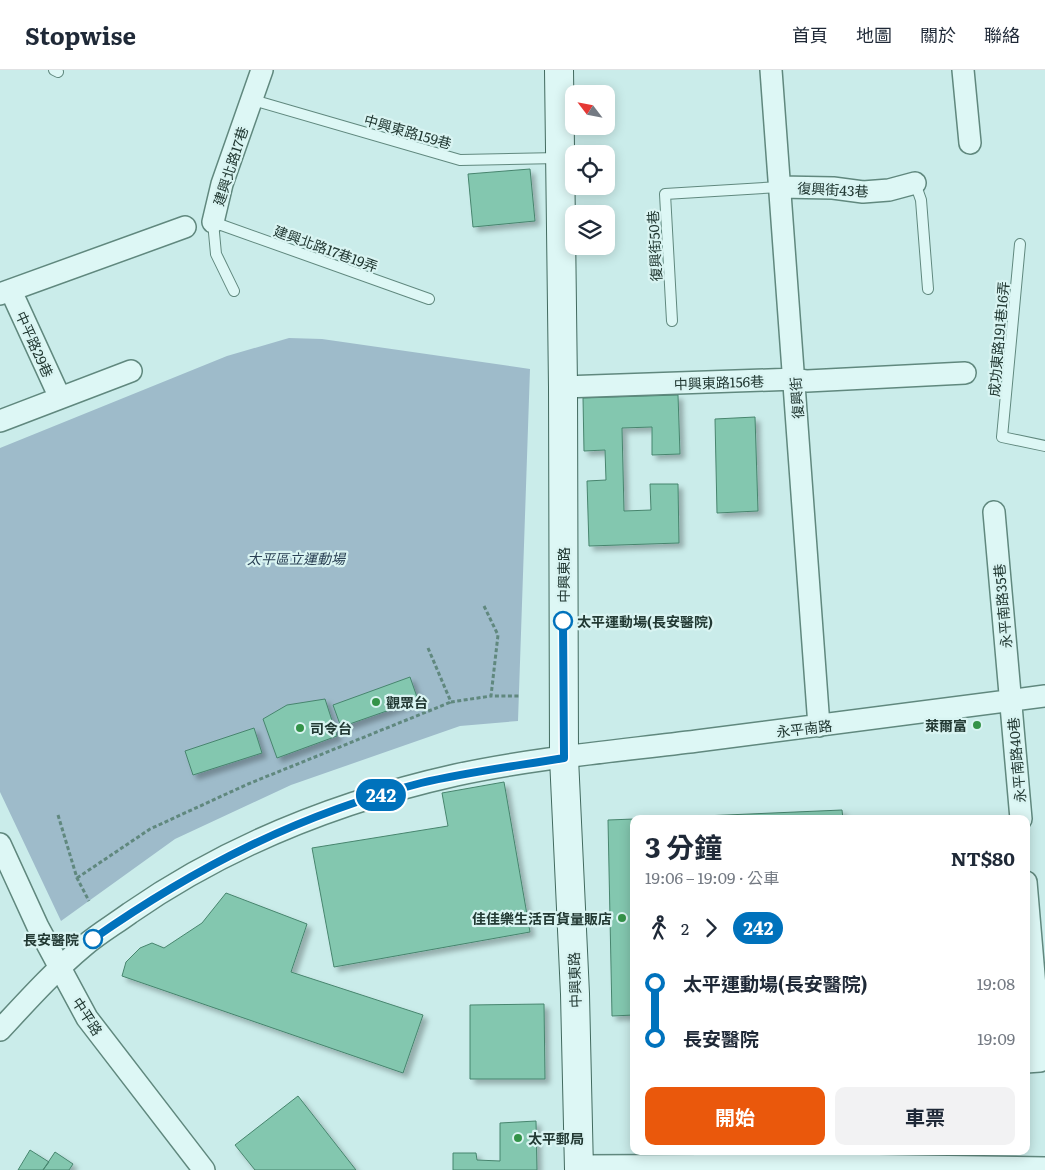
<!DOCTYPE html>
<html lang="zh-TW">
<meta charset="utf-8">
<style>
:root{--surface:#fff;--page:#f2f2f3;--text:#1f2937;--muted:#747a83;--line:#e0e1e3;--accent:#ea580c}
body{margin:0;font-family:Literata,"Noto Sans TC",serif;background:var(--page);color:var(--text);height:100vh;display:flex;flex-direction:column;font-size:19px;white-space:nowrap}
*{box-sizing:border-box;margin:0}
p{font-size:16px;color:var(--muted)}
.icon{flex:none;width:28px;height:28px;fill:none;stroke:currentColor;stroke-width:2;stroke-linecap:round;stroke-linejoin:round}
.map{position:relative;flex:1;overflow:hidden}
.sheet{position:absolute;left:630px;top:745px;width:400px;height:340px;display:flex;flex-direction:column;background:var(--surface);border-radius:10px;box-shadow:0 2px 12px #0003}
.sheet>*{flex:none}
.badge{padding:0 10px;border-radius:16px;font-size:18px;line-height:32px}
.needle{width:32px;rotate:302deg}
.controls{position:absolute;left:565px;top:15px;display:grid;gap:10px}
.controls a{display:grid;place-items:center;width:50px;height:50px;border-radius:10px;background:var(--surface);box-shadow:0 2px 12px #0003;font-size:25px}
.map>.badge{position:absolute;translate:-50% -50%;box-shadow:0 0 0 2px #fff}
.legs{display:flex;align-items:center;gap:8px;height:55px;padding:0 15px;font-size:16px}
.legs p{margin-inline-start:auto}
.overview{display:flex;align-items:center;justify-content:space-between;height:85px;padding:0 15px}
h1{font-size:28px;font-weight:700;line-height:38px}
.cta{display:flex;gap:10px;margin-top:auto;padding:10px 15px}
.cta a{flex:1;height:58px;border-radius:10px;background:var(--accent);color:#fff;font-size:20px;font-weight:700;line-height:58px;text-align:center}
.cta a+a{background:var(--page);color:var(--text)}
ul{padding:0 15px;list-style:none}
li{display:flex;align-items:center;gap:18px;height:55px;font-size:19px}
li i{display:grid;place-items:center;width:8px;height:100%;margin:0 6px;background:currentColor}
li i::after{content:'';width:12px;height:12px;margin:-6px;border:4px solid;border-radius:50%;background:var(--surface)}
li p{margin-inline-start:auto}
li:first-child i{background:linear-gradient(#0000 50%,currentColor 0)}
li:last-child i{background:linear-gradient(currentColor 50%,#0000 0)}
header{display:flex;align-items:center;gap:30px;box-sizing:border-box;height:70px;padding:0 25px;background:var(--surface);border-bottom:1px solid var(--line)}
header strong{font-size:24px}
nav{display:flex;gap:28px;margin-inline-start:auto;font-size:18px}
.map>svg:first-child{display:block}
</style>
<header>
<strong>Stopwise</strong>
<nav><a>首頁</a><a>地圖</a><a>關於</a><a>聯絡</a></nav>
</header>
<div class="map">
<svg width="1045" height="1100" viewBox="0 0 1045 1100">
<defs>
<filter id="shadow"><feDropShadow dx="4.5" dy="4.5" stdDeviation="2.5" flood-color="#0004"/></filter>
</defs>
<rect width="100%" height="100%" fill="#caecea"/>
<!-- green -->
<path fill="#9ebbca" d="M 289,268 L 322,269 L 530,299 L 518,651 L 460,656 L 291,715 L 175,769 L 61,851 L 0,722 L 0,378 L 227,286 Z"/>
<!-- building -->
<path fill="#83c7af" stroke="#47856e" filter="url(#shadow)" d="M 530,99 L 535,151 L 473,157 L 468,104 Z
M 678,325 L 680,384 L 652,385 L 652,357 L 622,358 L 624,441 L 651,440 L 650,414 L 678,414 L 679,473 L 589,476 L 587,411 L 606,410 L 605,380 L 584,381 L 583,328 Z
M 755,347 L 758,441 L 717,443 L 715,349 Z
M 410,607 L 418,630 L 341,657 L 333,635 Z
M 325,629 L 337,666 L 277,688 L 263,649 L 287,635 Z
M 254,658 L 262,683 L 193,705 L 185,681 Z
M 504,712 L 530,862 L 334,897 L 312,778 L 448,756 L 442,723 Z
M 842,740 L 843,749 L 639,749 L 680,747 Z
M 634,749 L 634,945 L 612,946 L 608,750 Z
M 226,823 L 307,854 L 291,902 L 423,945 L 403,1003 L 122,906 L 126,892 L 140,878 L 152,873 L 164,878 L 202,853 Z
M 544,934 L 545,1009 L 470,1009 L 470,935 Z
M 298,1026 L 356,1100 L 255,1100 L 235,1075 Z
M 536,1051 L 537,1100 L 453,1100 L 453,1083 L 476,1083 L 477,1090 L 500,1091 L 500,1053 Z
M 30,1080 L 49,1092 L 43,1100 L 18,1100 Z
M 55,1082 L 73,1094 L 69,1100 L 43,1100 Z"/>
<g fill="none" stroke-linecap="round" stroke-linejoin="round">
<!-- lane casing -->
<g stroke="#60887e" stroke-width="12">
<path id="lane" d="M 54,0 L 58,2
M 253,30 L 460,90 L 559,88
M 915,113 L 921,130 L 928,219
M 1020,174 L 1002,367 L 1045,376
M 234,221 L 216,184 L 213,152 L 429,229
M 672,251 L 665,124 L 780,117"/>
</g>
<!-- street casing -->
<g stroke="#60887e" stroke-width="24">
<path id="street" d="M 771,0 L 819,656
M 963,0 L 970,73
M 780,117 L 833,118 L 863,122 L 889,120 L 915,113
M 213,152 L 222,114 L 262,0
M 11,221 L 60,328
M 0,224 L 185,157
M 563,317 L 795,309 L 807,311 L 965,303
M 0,351 L 131,301
M 994,442 L 1021,749
M 0,774 L 38,857 L 87,948 L 204,1100
M 1026,812 L 1036,928
M 0,960 C 27,931 54,901 84,876 C 98,864 115,854 130,843 C 228,775 340,731 456,705 C 535,688 617,681 697,671 C 813,656 929,641 1045,626
M 1026,992 L 1040,991 L 1036,937
M 579,1096 L 843,1095 L 1045,1098"/>
</g>
<!-- secondary casing -->
<g stroke="#426a5f" stroke-width="30">
<path id="secondary" d="M 559,0 L 563,317 L 564,688 L 575,924 L 579,1100"/>
</g>
<!-- path -->
<path stroke="#60887e" stroke-width="3" stroke-dasharray="4 2.5" stroke-linecap="butt" d="M 484,536 L 498,565 L 491,626 L 519,626
M 428,578 L 451,632 L 491,626
M 58,745 L 77,808 L 89,831
M 77,808 L 150,759 L 248,714 L 451,632"/>
<!-- lane -->
<use href="#lane" stroke="#ddf7f5" stroke-width="10"/>
<!-- street -->
<use href="#street" stroke="#ddf7f5" stroke-width="21"/>
<!-- secondary -->
<use href="#secondary" stroke="#ddf7f5" stroke-width="28"/>
</g>
<g fill="none" stroke-linecap="round" stroke-linejoin="round">
<!-- line-1 casing -->
<g stroke="#fff" stroke-width="11">
<path id="line-1" d="M 93,869 C 196,797 300,744 421,713 C 468,702 516,696 564,688 L 563,551"/>
</g>
<!-- line-1 -->
<use href="#line-1" stroke="#0072bc" stroke-width="8"/>
</g>
<!-- markers -->
<g fill="#fff" stroke="#0072bc" stroke-width="2.5">
<circle cx="563" cy="551" r="9"/>
<circle cx="93" cy="869" r="9"/>
</g>
<g fill="#349349" stroke="#d9f4f2" stroke-width="2">
<circle cx="376" cy="632" r="5"/>
<circle cx="977" cy="655" r="5"/>
<circle cx="300" cy="658" r="5"/>
<circle cx="622" cy="848" r="5"/>
<circle cx="518" cy="1068" r="5"/>
</g>
<g text-anchor="middle" dominant-baseline="central" stroke-width="4.5" stroke-linejoin="round" paint-order="stroke">
<!-- street labels -->
<g font-size="14" fill="#223933" stroke="#d9f4f2">
<text transform="translate(408 61) rotate(16)">中興東路159巷</text>
<text transform="translate(230 96) rotate(-72)">建興北路17巷</text>
<text transform="translate(833 119) rotate(3)">復興街43巷</text>
<text transform="translate(654 176) rotate(-93)">復興街50巷</text>
<text transform="translate(326 178) rotate(20)">建興北路17巷19弄</text>
<text transform="translate(998 269) rotate(-85)">成功東路191巷16弄</text>
<text transform="translate(35 274) rotate(66)">中平路29巷</text>
<text transform="translate(719 312) rotate(-2)">中興東路156巷</text>
<text transform="translate(796 328) rotate(-94)">復興街</text>
<text transform="translate(563 505) rotate(-90)">中興東路</text>
<text transform="translate(1002 536) rotate(-95)">永平南路35巷</text>
<text transform="translate(804 658) rotate(-7)">永平南路</text>
<text transform="translate(1016 690) rotate(-95)">永平南路40巷</text>
<text transform="translate(574 910) rotate(-92)">中興東路</text>
<text transform="translate(88 946) rotate(57)">中平路</text>
</g>
<!-- park labels -->
<g font-size="14" font-style="italic" fill="#2a4054" stroke="#d9f4f2">
<text x="296" y="488">太平區立運動場</text>
</g>
<!-- stop labels -->
<g font-size="14" font-weight="bold" fill="#223933" stroke="#d9f4f2" text-anchor="start">
<text x="577" y="551">太平運動場(長安醫院)</text>
<text x="79" y="869" text-anchor="end">長安醫院</text>
</g>
<!-- poi labels -->
<g font-size="14" font-weight="bold" fill="#223933" stroke="#d9f4f2" text-anchor="start">
<text x="386" y="632">觀眾台</text>
<text x="967" y="655" text-anchor="end">萊爾富</text>
<text x="310" y="658">司令台</text>
<text x="612" y="848" text-anchor="end">佳佳樂生活百貨量販店</text>
<text x="528" y="1068">太平郵局</text>
</g>
</g>
</svg>
<div class="controls">
<a><svg class="needle" viewBox="-14 -14 28 28"><path d="M0-13l5 13h-10z" fill="#e53935"/><path d="M0 13l5-13h-10z" fill="#747a83"/></svg></a>
<a><svg class="icon" aria-label="locate" viewBox="0 0 24 24"><circle cx="12" cy="12" r="6"/><path d="M12 2v4M12 18v4M2 12h4M18 12h4"/></svg></a>
<a><svg class="icon" aria-label="layers" viewBox="0 0 24 24"><path d="M12 4l9 5-9 5-9-5zM3 14l9 5 9-5"/></svg></a>
</div>
<b class="badge" style="left:381px;top:725px;background:#0072bc;color:#fff">242</b>
<section class="sheet">
<div class="overview"><div><h1>3 分鐘</h1><p>19:06 – 19:09 · 公車</p></div><b>NT$80</b></div>
<div class="legs"><svg class="icon" aria-label="walk" viewBox="0 0 24 24"><circle cx="13" cy="4" r="2"/><path d="M13 8l-2 6 4 7M11 14l-3 7M7 12l3-4h3l4 4"/></svg>2<svg class="icon" aria-label="forward" viewBox="0 0 24 24"><path d="M9 5l7 7-7 7"/></svg><b class="badge" style="background:#0072bc;color:#fff">242</b></div>
<ul>
<li><i style="color:#0072bc"></i><b>太平運動場(長安醫院)</b><p>19:08</p></li>
<li><i style="color:#0072bc"></i><b>長安醫院</b><p>19:09</p></li>
</ul>
<div class="cta"><a>開始</a><a>車票</a></div>
</section>
</div>
